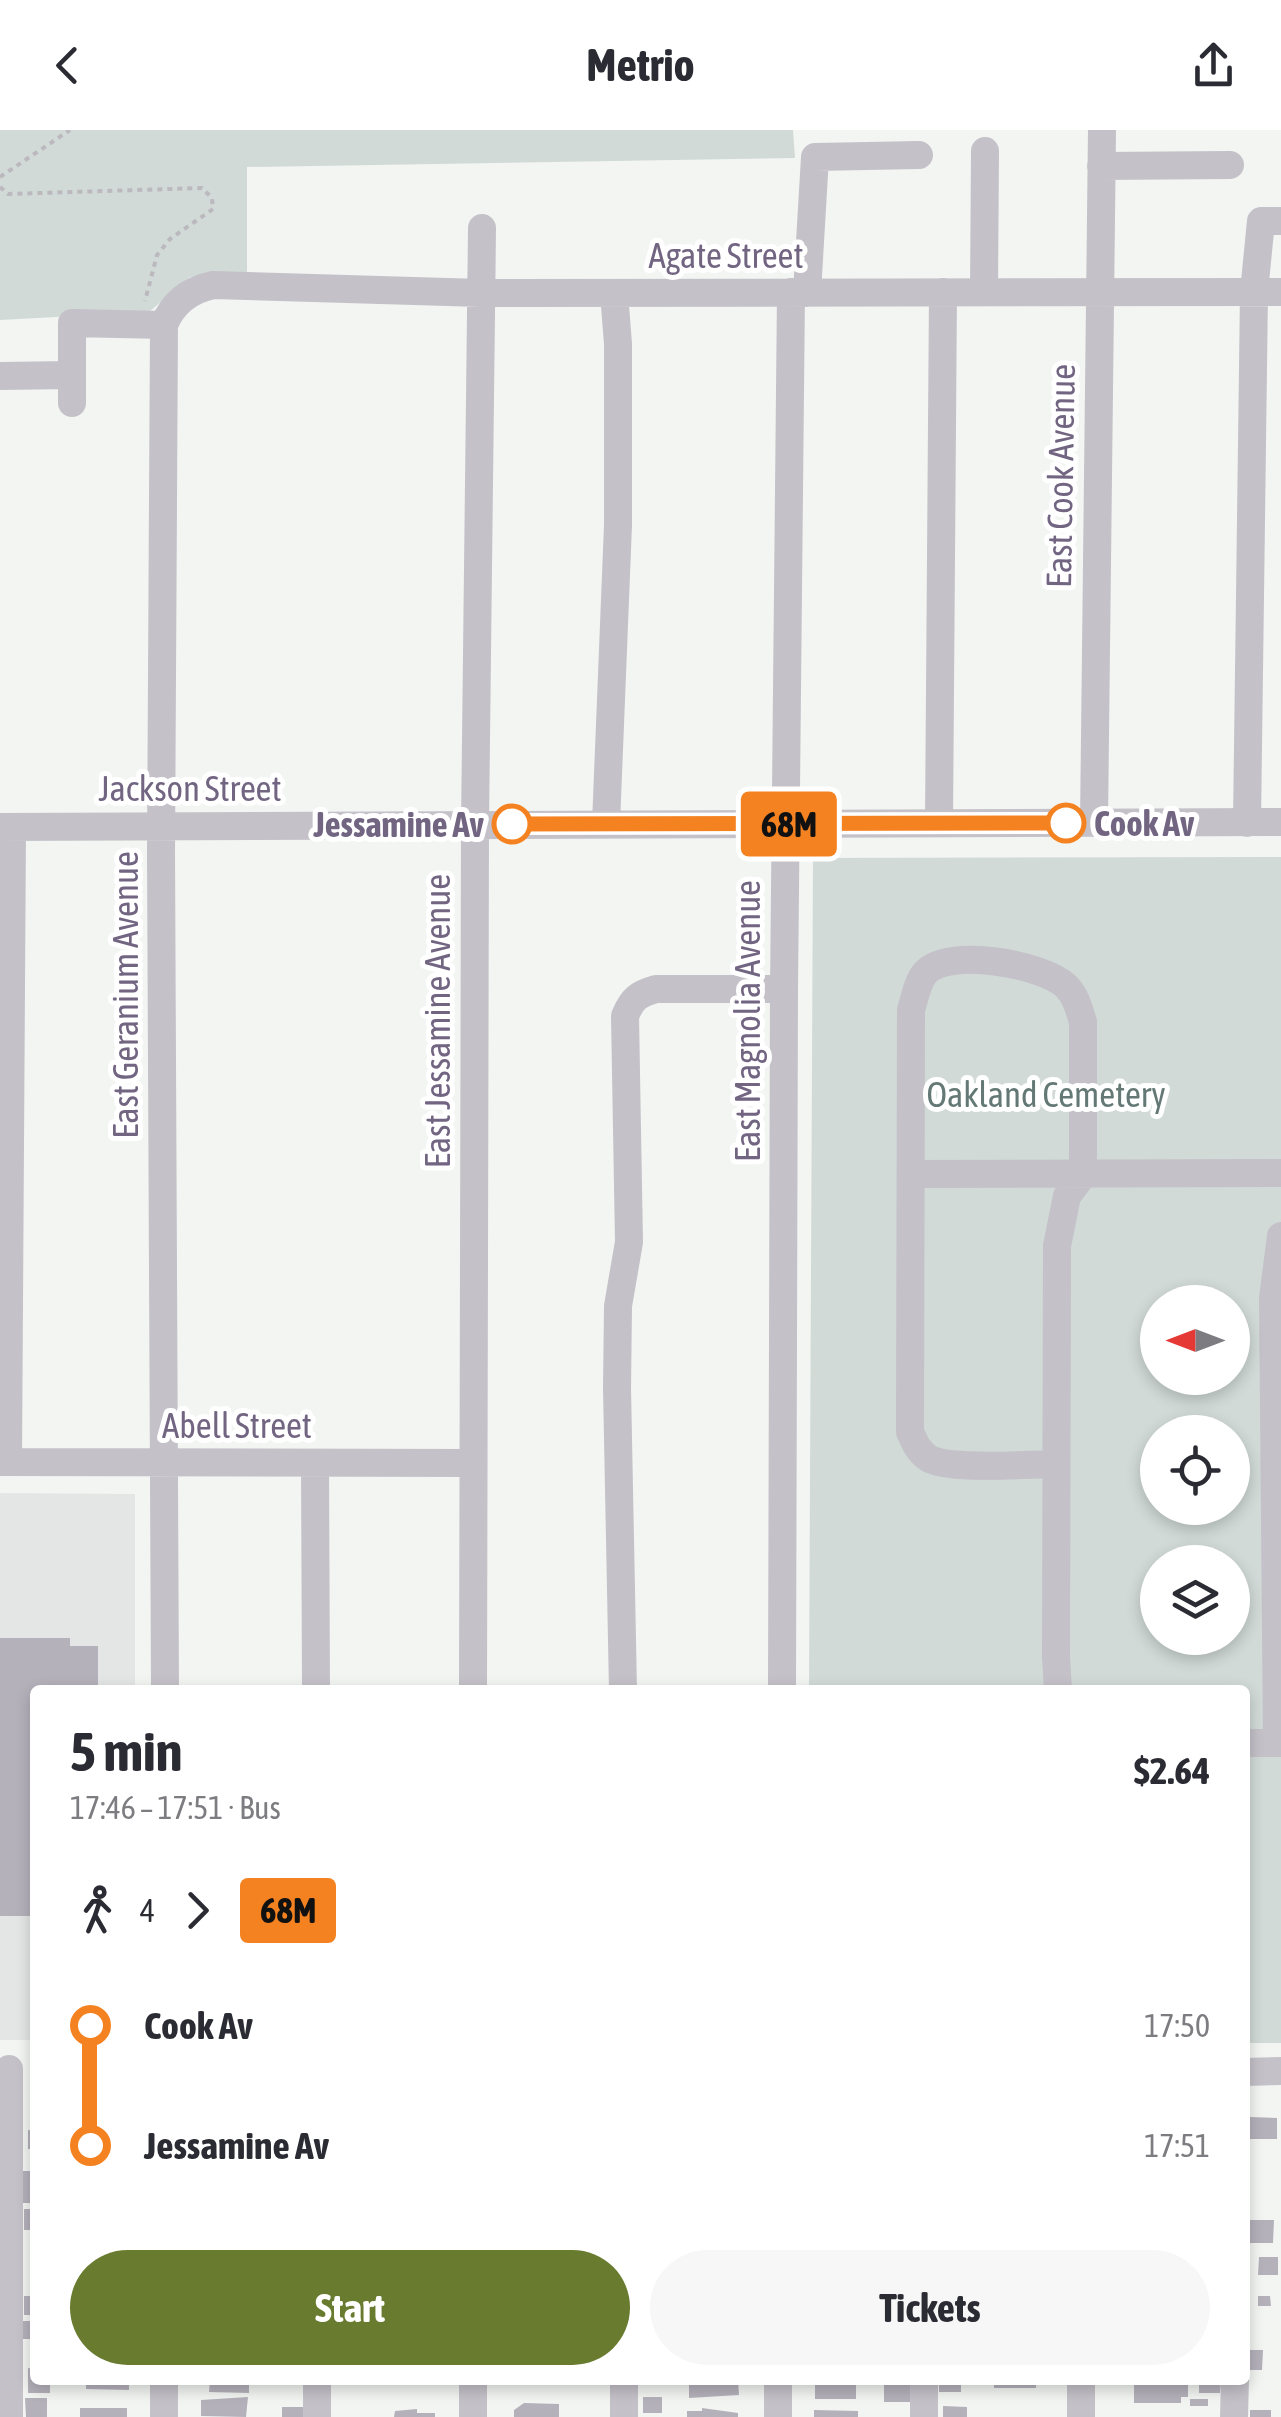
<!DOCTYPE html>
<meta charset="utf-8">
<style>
:root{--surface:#fff;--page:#f7f7f7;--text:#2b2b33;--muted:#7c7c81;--accent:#697b2f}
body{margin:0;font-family:"Asap Condensed",sans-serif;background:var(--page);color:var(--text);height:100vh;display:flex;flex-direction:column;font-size:38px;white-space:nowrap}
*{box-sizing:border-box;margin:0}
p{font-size:32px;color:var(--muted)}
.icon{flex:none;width:55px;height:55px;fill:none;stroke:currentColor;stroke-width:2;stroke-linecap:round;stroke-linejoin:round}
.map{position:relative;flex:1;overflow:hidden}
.sheet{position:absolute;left:30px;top:1555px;width:1220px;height:700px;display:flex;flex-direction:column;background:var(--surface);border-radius:10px;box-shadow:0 5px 15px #0003}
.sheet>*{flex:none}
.badge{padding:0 20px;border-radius:8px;font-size:35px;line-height:65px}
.needle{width:65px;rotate:270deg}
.controls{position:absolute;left:1140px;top:1155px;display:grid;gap:20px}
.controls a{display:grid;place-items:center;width:110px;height:110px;border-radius:50%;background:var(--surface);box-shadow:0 5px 15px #0003;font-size:50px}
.map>.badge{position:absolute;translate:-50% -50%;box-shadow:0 0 0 5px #fff}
.legs{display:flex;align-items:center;gap:15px;height:110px;padding:0 40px;font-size:32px}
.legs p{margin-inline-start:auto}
.head{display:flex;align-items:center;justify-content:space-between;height:170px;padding:0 40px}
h1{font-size:55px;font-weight:700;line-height:75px}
.button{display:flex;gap:20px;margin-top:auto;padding:20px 40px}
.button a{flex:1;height:115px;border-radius:60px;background:var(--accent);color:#fff;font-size:40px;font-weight:700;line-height:115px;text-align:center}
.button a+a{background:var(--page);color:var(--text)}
ul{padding:0 40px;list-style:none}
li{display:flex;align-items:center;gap:35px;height:120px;font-size:38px}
li i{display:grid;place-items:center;width:15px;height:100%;margin:0 12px;background:currentColor}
li i::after{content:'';width:25px;height:25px;margin:-12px;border:8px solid;border-radius:50%;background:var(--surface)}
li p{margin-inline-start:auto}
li:first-child i{background:linear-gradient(#0000 50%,currentColor 0)}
li:last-child i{background:linear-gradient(currentColor 50%,#0000 0)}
header{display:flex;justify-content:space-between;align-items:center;height:130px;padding:0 40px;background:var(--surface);font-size:45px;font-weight:700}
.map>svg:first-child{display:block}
</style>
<header><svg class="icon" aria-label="back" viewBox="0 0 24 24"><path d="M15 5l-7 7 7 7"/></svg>Metrio<svg class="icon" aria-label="share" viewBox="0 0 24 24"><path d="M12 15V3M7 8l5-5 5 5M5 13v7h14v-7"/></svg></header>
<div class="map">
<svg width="1281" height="2287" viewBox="0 0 1281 2287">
<rect width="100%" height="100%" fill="#f2f5f2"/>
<!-- built -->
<path fill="#e4e6e5" d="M 0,1363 L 135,1364 L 135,1560 L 35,1560 L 35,1910 L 0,1910 Z"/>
<!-- green -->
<path fill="#d1dad7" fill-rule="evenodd" d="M 0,0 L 793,0 L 795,28 L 247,37 L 247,146 L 190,147 L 149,182 L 0,190 Z
M 1281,727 L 1281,1913 L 1245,1913 L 1245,1560 L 809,1560 L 813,728 ZM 1158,1172 L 1232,1172 L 1232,1248 L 1158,1248 ZM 1158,1302 L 1232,1302 L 1232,1378 L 1158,1378 ZM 1158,1432 L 1232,1432 L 1232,1508 L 1158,1508 Z"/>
<!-- building -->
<path fill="#b5b1bb" d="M 0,1508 L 70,1508 L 70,1516 L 98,1516 L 98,1560 L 35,1560 L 35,1786 L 0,1786 Z
M 1250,1987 L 1277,1988 L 1277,2009 L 1250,2009 Z
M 28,2000 L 35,2001 L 35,2019 L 28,2019 Z
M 23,2041 L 35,2041 L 35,2073 L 23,2073 Z
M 24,2079 L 35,2079 L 35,2100 L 24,2100 Z
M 1248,2090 L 1274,2090 L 1273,2113 L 1248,2113 Z
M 1259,2127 L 1278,2127 L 1278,2145 L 1258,2145 Z
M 24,2166 L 35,2166 L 35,2185 L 24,2185 Z
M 1258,2166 L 1270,2166 L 1271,2176 L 1258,2176 Z
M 23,2191 L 35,2191 L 35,2209 L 23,2209 Z
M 1246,2220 L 1263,2220 L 1262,2240 L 1245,2240 Z
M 28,2238 L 35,2239 L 35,2250 L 50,2250 L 50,2263 L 28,2263 Z
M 86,2250 L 129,2250 L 129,2260 L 86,2259 Z
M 210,2250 L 249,2250 L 249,2263 L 209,2262 Z
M 689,2250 L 738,2250 L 739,2265 L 689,2268 Z
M 815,2250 L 856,2250 L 856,2269 L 815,2269 Z
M 884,2250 L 913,2250 L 913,2272 L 884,2272 Z
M 939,2250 L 961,2250 L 961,2262 L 939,2262 Z
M 994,2250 L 1036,2250 L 1036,2258 L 994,2258 Z
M 1146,2250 L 1188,2253 L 1188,2267 L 1181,2267 L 1181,2273 L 1134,2273 L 1134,2254 L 1146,2254 Z
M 1199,2250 L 1221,2250 L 1220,2263 L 1199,2263 Z
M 248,2267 L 246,2287 L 201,2286 L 201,2270 Z
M 643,2267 L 662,2267 L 662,2283 L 643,2283 Z
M 25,2268 L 47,2268 L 47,2287 L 26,2287 Z
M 1190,2269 L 1208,2269 L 1208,2276 L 1190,2276 Z
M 524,2273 L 559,2274 L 559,2287 L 514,2287 L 514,2280 Z
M 943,2276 L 967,2277 L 967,2287 L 943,2287 Z
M 282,2277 L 306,2277 L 306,2287 L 282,2287 Z
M 80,2278 L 127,2278 L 127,2287 L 80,2287 Z
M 702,2278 L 738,2283 L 738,2287 L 687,2287 L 687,2281 L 702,2281 Z
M 417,2279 L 417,2283 L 435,2283 L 435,2287 L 394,2287 L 395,2281 Z
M 814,2280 L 858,2281 L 858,2287 L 814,2287 Z
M 1250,2280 L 1271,2280 L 1271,2287 L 1250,2287 Z"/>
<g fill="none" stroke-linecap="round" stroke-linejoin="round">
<!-- path -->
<path stroke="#bbb9be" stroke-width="4" stroke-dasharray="5 5" stroke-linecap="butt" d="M 0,47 L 70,0
M 0,57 L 8,64 L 202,58 L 212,68 L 213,79 L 170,109 L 157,125 L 145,171"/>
<!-- minor -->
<path stroke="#c4c1c8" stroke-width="28" d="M 1101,36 L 1230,35
M 984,162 L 985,21
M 807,163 L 815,27 L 919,25
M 0,246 L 72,245
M 72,273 L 72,193 L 164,195
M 939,693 L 943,162
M 1094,693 L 1102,0
M 1247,693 L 1254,162 L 1261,91 L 1281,91
M 606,694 L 618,395 L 618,214 L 614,163
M 0,697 L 1281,692
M 911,1044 L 1281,1043
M 0,1332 L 473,1333
M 8,1332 L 12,697
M 315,1333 L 316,1560
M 1056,1334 C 1028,1334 949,1341 928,1328 C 918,1321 915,1313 910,1302 L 911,880 C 915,867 917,853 925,843 C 949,817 1042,834 1066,856 C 1076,866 1079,879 1083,892 L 1083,1045 L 1067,1066 L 1057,1116 L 1056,1527 L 1058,1560
M 165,1560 L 161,722 L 164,195 C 173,172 190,160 213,155 L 481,163 L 1281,162
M 473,1560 L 475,695 L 482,98
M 623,1560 L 617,1258 L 618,1176 L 629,1112 L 625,886 C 632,869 638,864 656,859 L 784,859
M 782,1560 L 784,859 L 791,162
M 1245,1613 L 1281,1613
M 1277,1613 L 1273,1168 L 1281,1106
M 1245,1942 L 1281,1941
M 473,2250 L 473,2287
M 624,2250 L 624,2287
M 1081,2250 L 1081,2287
M 9,2287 L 9,1939
M 164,2287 L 164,2250
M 317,2287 L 317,2250
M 778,2287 L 778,2250
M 924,2287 L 924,2250
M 1234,2287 L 1235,2250"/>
</g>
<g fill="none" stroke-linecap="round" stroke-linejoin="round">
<!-- line-1 casing -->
<g stroke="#fff" stroke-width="22">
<path id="line-1" d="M 512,694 L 1066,693"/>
</g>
<!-- line-1 -->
<use href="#line-1" stroke="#f58220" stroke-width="15"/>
</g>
<!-- markers -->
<g fill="#fff" stroke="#f58220" stroke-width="5">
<circle cx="1066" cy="693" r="18"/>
<circle cx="512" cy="694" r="18"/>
</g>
<g text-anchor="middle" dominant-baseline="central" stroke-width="10" stroke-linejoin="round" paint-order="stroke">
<!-- street labels -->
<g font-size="35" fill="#726582" stroke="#fff">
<text x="726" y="125">Agate Street</text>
<text transform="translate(1060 346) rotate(-89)">East Cook Avenue</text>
<text x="190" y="658">Jackson Street</text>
<text transform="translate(125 865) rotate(-90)">East Geranium Avenue</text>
<text transform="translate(437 891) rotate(-90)">East Jessamine Avenue</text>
<text transform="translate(747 891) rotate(-90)">East Magnolia Avenue</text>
<text x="237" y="1295">Abell Street</text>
</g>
<!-- stop labels -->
<g font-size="35" font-weight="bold" fill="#726582" stroke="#fff" text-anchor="start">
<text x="1094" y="693">Cook Av</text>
<text x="484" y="694" text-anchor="end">Jessamine Av</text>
</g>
<!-- park labels -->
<g font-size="35" fill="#647975" stroke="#fff">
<text x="1046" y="964">Oakland Cemetery</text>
</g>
</g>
</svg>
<div class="controls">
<a><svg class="needle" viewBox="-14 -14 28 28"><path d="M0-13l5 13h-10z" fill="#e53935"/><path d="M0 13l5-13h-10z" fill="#7c7c81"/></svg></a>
<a><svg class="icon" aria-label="locate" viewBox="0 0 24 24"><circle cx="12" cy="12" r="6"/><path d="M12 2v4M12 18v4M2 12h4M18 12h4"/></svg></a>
<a><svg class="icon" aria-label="layers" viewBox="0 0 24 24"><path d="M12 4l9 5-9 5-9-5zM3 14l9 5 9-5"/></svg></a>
</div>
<b class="badge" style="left:789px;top:694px;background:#f58220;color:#111">68M</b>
<section class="sheet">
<div class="head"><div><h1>5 min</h1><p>17:46 – 17:51 · Bus</p></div><b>$2.64</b></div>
<div class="legs"><svg class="icon" aria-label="walk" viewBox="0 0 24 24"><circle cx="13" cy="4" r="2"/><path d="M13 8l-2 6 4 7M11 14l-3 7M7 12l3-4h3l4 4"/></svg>4<svg class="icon" aria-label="forward" viewBox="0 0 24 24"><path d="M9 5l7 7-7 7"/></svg><b class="badge" style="background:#f58220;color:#111">68M</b></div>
<ul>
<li><i style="color:#f58220"></i><b>Cook Av</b><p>17:50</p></li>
<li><i style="color:#f58220"></i><b>Jessamine Av</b><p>17:51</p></li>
</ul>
<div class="button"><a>Start</a><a>Tickets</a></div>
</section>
</div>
